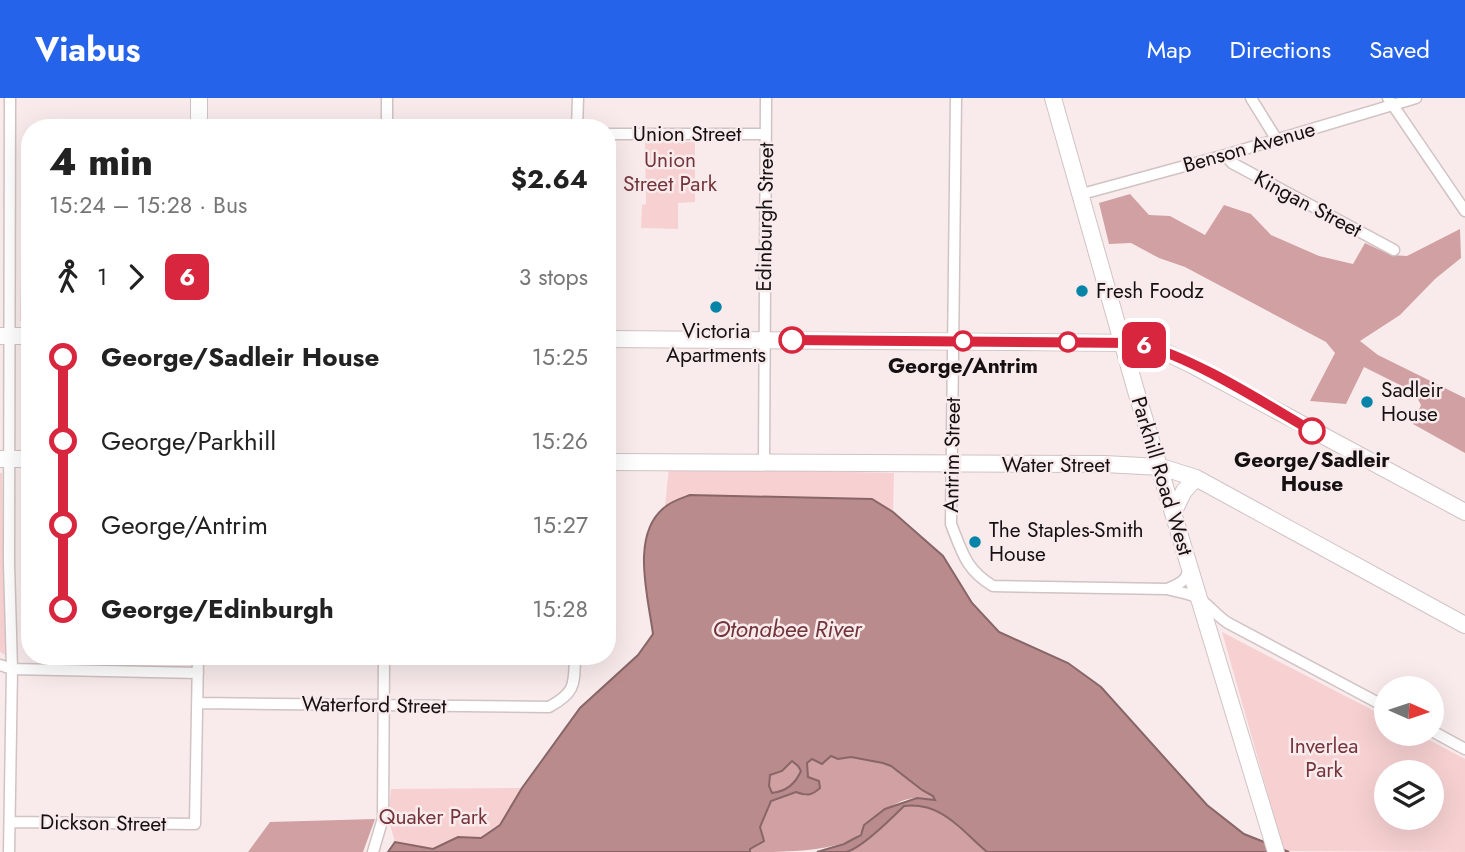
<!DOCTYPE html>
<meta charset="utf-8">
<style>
:root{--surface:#fff;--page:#f6f6f6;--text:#222;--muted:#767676;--accent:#2563eb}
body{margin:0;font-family:Jost,sans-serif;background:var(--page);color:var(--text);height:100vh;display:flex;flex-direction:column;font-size:26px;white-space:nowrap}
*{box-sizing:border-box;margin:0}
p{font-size:23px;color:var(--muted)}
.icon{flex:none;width:38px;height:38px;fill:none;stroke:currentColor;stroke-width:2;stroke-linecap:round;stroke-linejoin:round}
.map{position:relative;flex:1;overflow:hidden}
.panel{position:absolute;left:21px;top:21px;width:595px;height:546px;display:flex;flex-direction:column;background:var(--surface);border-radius:28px;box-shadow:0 7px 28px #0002}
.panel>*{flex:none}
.badge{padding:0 14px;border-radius:10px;font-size:24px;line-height:46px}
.needle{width:46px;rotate:93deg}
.tools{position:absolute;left:1374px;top:578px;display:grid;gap:14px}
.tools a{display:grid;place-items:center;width:70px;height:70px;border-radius:50%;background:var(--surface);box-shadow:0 7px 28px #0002;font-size:35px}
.map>.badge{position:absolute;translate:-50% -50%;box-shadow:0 0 0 4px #fff}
.legs{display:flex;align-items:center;gap:10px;height:77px;padding:0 28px;font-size:23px}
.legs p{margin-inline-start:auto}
.head{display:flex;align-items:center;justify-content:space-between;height:119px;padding:0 28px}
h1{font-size:38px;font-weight:800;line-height:52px}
ul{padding:0 28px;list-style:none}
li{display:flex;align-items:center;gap:24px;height:84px;font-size:26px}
li i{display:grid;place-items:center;width:10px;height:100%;margin:0 9px;background:currentColor}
li i::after{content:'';width:18px;height:18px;margin:-9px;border:5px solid;border-radius:50%;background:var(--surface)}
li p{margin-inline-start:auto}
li:first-child i{background:linear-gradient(#0000 50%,currentColor 0)}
li:last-child i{background:linear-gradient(currentColor 50%,#0000 0)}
header{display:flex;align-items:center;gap:42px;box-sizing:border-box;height:98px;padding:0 35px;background:var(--accent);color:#fff}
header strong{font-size:33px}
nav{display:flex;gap:38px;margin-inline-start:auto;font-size:24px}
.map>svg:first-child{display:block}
</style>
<header>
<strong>Viabus</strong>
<nav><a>Map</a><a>Directions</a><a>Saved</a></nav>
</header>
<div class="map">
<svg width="1465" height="754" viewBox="0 0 1465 754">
<rect width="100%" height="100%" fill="#f9ebec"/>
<!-- green -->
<path fill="#f7d1d2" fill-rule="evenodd" d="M 645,44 L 695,44 L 695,104 L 678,105 L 678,131 L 641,130 L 642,107 L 646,106 Z
M 22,126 L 30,129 L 30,223 L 20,223 Z
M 669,369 L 894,375 L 893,414 L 872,401 L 690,397 L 665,408 Z
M 0,375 L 2,375 L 5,557 L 0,554 Z
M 1222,534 L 1386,619 L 1386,635 L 1416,635 L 1465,661 L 1465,754 L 1284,753 ZM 1386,674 L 1432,674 L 1432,719 L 1386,719 Z
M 522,690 L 500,727 L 481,740 L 458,739 L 433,751 L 395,744 L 388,720 L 391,691 Z"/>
<!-- forest -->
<path fill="#d0a0a2" d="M 1130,96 L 1149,117 L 1170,118 L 1205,137 L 1224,107 L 1251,116 L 1271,137 L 1319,158 L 1353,166 L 1365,145 L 1391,157 L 1407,158 L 1460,131 L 1461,160 L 1435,181 L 1400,217 L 1360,243 L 1378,257 L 1465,300 L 1465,355 L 1413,326 L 1421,307 L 1414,294 L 1364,269 L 1346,306 L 1310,303 L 1335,255 L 1326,244 L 1185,169 L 1159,160 L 1131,145 L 1109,146 L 1099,105 Z
M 831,658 L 838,661 L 851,659 L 883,665 L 891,669 L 922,692 L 933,698 L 935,702 C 927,703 921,699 913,700 C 882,705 873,732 847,744 C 817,754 783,754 751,754 L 750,751 L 764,743 L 760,729 L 771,703 L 796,694 L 806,698 L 819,683 L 808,680 L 807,665 L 812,660 Z
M 792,663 L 798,667 L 801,673 C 795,686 787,693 772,695 L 769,688 L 770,677 L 782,673 Z
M 921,706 L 937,711 L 987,754 L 845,754 C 865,747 890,723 904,707 Z
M 375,721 L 363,754 L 248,754 L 270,724 Z"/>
<!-- water -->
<path fill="#ba8b8d" stroke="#886668" stroke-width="2" fill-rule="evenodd" d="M 690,397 L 872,401 L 893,414 L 943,458 L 972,505 L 999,534 L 1068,565 L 1101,589 L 1207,707 L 1244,736 L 1289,754 L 987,754 C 960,731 942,704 904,708 C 893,719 860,751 846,754 C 837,754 827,754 817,754 L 844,746 L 861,737 L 864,727 L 885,711 L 917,700 L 935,702 L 933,698 L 922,692 L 891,668 L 883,665 L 851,659 L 838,661 L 831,658 L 822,666 L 812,661 L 807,665 L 808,679 L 819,683 L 820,690 C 811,698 807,698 796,694 L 771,703 L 760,729 L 764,743 L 750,751 L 750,754 L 388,754 L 395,744 L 433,751 L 458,739 L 481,740 L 500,727 L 522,690 L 580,610 L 638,557 L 653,536 C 648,498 630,436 665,409 C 672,403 682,400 690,397 ZM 792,663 L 798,668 L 801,673 C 795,686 787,693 772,695 L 769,688 L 770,677 L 782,673 Z"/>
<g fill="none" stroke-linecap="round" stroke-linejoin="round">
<!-- street casing -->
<g stroke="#d1c3c3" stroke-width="13">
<path id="street" d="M 956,0 L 951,426 C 962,454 966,472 993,488 L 1167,491 C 1177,494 1192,495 1201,502 C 1211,509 1217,518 1228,525 L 1386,609
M 1251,0 L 1277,42
M 1388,0 L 1465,113
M 387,30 L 387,0
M 577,30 L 578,0
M 607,36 L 766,36
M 1225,57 L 1232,65 L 1394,152
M 1082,96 L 1225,57 L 1416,0
M 764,364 L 766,0
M 1167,491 C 1179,486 1188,483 1189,468
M 0,567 L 12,571 L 198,575
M 198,605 L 549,609 C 576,594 574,587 575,558
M 1432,633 L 1465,651
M 11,724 L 195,726 L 198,558
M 9,754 L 12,571 L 9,465 L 10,0
M 373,754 L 383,720 L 384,558"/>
</g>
<!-- secondary casing -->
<g stroke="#d1c3c3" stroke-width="18">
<path id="secondary" d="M 1053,0 L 1136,293 L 1276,754
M 199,30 L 199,0
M 0,238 L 30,238
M 607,241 L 1138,245 L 1163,253 L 1192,267 L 1465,414
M 0,361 L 30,361
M 607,364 L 1104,366 L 1161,369 L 1196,380 L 1465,527
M 1174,413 L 1184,393 L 1196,380"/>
</g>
<!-- street -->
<use href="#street" stroke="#fff" stroke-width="10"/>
<!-- secondary -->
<use href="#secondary" stroke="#fff" stroke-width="16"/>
</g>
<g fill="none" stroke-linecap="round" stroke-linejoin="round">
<!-- line-1 casing -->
<g stroke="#fff" stroke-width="16">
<path id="line-1" d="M 792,242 L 1138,245 C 1196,261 1259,302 1312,333"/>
</g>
<!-- line-1 -->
<use href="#line-1" stroke="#d7263d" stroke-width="10"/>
</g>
<!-- markers -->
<g fill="#0584a8" stroke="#f9ebec" stroke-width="2.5">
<circle cx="1082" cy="193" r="7"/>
<circle cx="716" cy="209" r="7"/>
<circle cx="1367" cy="304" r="7"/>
<circle cx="975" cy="444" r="7"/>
</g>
<g fill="#fff" stroke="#d7263d" stroke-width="3.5">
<circle cx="792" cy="242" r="12"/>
<circle cx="963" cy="243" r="9"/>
<circle cx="1068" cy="244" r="9"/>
<circle cx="1312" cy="333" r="12"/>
</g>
<g text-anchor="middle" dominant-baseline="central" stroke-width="5" stroke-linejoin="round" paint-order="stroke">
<!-- street labels -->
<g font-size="21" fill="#151011" stroke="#f9ebec">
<text x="687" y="36">Union Street</text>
<text transform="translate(1249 49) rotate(-16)">Benson Avenue</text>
<text transform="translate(1308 106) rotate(28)">Kingan Street</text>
<text transform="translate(765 119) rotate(-89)">Edinburgh Street</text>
<text transform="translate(952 357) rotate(-89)">Antrim Street</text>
<text x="1056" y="367">Water Street</text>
<text transform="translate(1162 378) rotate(73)">Parkhill Road West</text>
<text transform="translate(374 607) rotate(1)">Waterford Street</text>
<text transform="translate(103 725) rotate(1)">Dickson Street</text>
</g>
<!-- park labels -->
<g font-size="21" fill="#73353b" stroke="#f9ebec">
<text x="670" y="62">Union<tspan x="670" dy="24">Street Park</tspan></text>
<text x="1324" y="648">Inverlea<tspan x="1324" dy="24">Park</tspan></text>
<text x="433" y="719">Quaker Park</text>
</g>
<!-- poi labels -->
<g font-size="21" fill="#151011" stroke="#f9ebec" text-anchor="start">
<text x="1096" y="193">Fresh Foodz</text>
<text x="716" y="233" text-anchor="middle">Victoria<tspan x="716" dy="24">Apartments</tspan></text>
<text x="1381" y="292">Sadleir<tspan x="1381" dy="24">House</tspan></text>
<text x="989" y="432">The Staples-Smith<tspan x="989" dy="24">House</tspan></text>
</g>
<!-- stop labels -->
<g font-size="21" font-weight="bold" fill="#151011" stroke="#f9ebec">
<text x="963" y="268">George/Antrim</text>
<text x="1312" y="362">George/Sadleir<tspan x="1312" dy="24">House</tspan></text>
</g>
<!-- water labels -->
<g font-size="23" font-style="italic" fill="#72343a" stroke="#f9ebec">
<text x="787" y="531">Otonabee River</text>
</g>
</g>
</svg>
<div class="tools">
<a><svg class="needle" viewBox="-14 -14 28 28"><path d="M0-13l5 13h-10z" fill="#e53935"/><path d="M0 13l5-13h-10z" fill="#767676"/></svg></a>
<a><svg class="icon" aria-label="layers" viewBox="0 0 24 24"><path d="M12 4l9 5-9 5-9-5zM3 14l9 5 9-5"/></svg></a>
</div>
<b class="badge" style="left:1144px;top:247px;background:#d7263d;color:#fff">6</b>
<section class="panel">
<div class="head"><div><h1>4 min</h1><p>15:24 – 15:28 · Bus</p></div><b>$2.64</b></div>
<div class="legs"><svg class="icon" aria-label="walk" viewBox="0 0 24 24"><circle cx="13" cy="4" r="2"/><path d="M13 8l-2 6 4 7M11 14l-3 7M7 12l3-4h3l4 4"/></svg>1<svg class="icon" aria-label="forward" viewBox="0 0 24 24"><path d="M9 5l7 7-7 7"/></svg><b class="badge" style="background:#d7263d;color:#fff">6</b><p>3 stops</p></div>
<ul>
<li><i style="color:#d7263d"></i><b>George/Sadleir House</b><p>15:25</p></li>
<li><i style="color:#d7263d"></i><span>George/Parkhill</span><p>15:26</p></li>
<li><i style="color:#d7263d"></i><span>George/Antrim</span><p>15:27</p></li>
<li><i style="color:#d7263d"></i><b>George/Edinburgh</b><p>15:28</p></li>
</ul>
</section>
</div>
